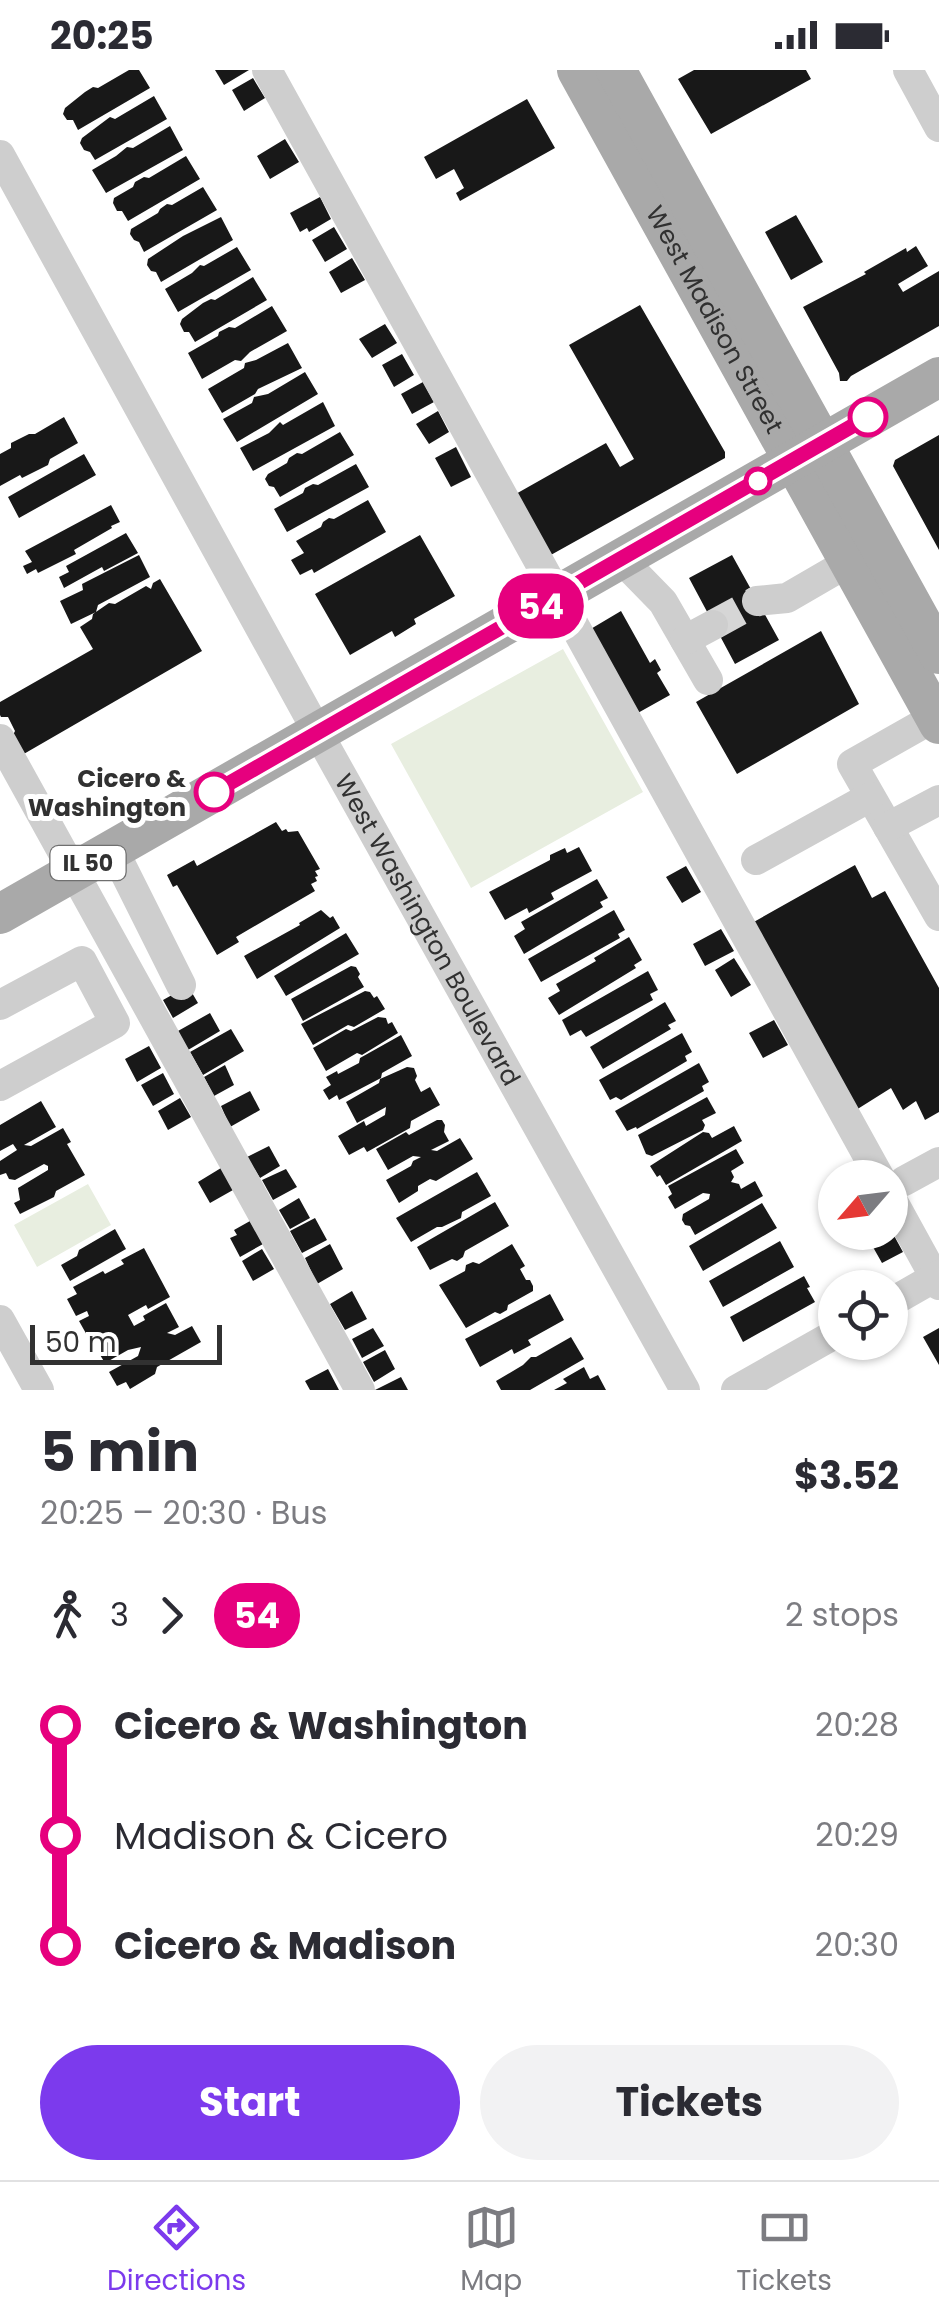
<!DOCTYPE html>
<meta charset="utf-8">
<style>
:root{--surface:#fff;--page:#f2f2f3;--text:#2b2b33;--muted:#7c7c81;--line:#e1e1e2;--accent:#7c3aed}
body{margin:0;font-family:Poppins,sans-serif;background:var(--page);color:var(--text);height:100vh;display:flex;flex-direction:column;font-size:38px;white-space:nowrap}
*{box-sizing:border-box;margin:0}
p{font-size:32px;color:var(--muted)}
.icon{flex:none;width:55px;height:55px;fill:none;stroke:currentColor;stroke-width:2;stroke-linecap:round;stroke-linejoin:round}
.map{position:relative;height:1320px;overflow:hidden}
.drawer{display:flex;flex-direction:column;background:var(--surface);flex:1}
.drawer>*{flex:none}
.badge{padding:0 20px;border-radius:32px;font-size:35px;line-height:65px}
.needle{width:65px;rotate:242deg}
.buttons{position:absolute;left:818px;top:1090px;display:grid;gap:20px}
.buttons a{display:grid;place-items:center;width:90px;height:90px;border-radius:50%;background:var(--surface);box-shadow:0 2px 8px #0004;font-size:50px}
.scale{position:absolute;left:30px;bottom:25px;width:192px;box-sizing:border-box;padding-left:10px;border:5px solid #313131;border-top:0;font-size:28px;line-height:35px;white-space:nowrap;color:#313131;-webkit-text-stroke:8px #fff;paint-order:stroke}
.map>.badge{position:absolute;translate:-50% -50%;box-shadow:0 0 0 5px #fff}
.legs{display:flex;align-items:center;gap:15px;height:110px;padding:0 40px;font-size:32px}
.legs p{margin-inline-start:auto}
.summary{display:flex;align-items:center;justify-content:space-between;height:170px;padding:0 40px}
h1{font-size:55px;font-weight:700;line-height:75px}
.cta{display:flex;gap:20px;margin-top:auto;padding:20px 40px}
.cta a{flex:1;height:115px;border-radius:60px;background:var(--accent);color:#fff;font-size:40px;font-weight:700;line-height:115px;text-align:center}
.cta a+a{background:var(--page);color:var(--text)}
ul{padding:0 40px;list-style:none}
li{display:flex;align-items:center;gap:35px;height:110px;font-size:38px}
li i{display:grid;place-items:center;width:15px;height:100%;margin:0 12px;background:currentColor}
li i::after{content:'';width:25px;height:25px;margin:-12px;border:8px solid;border-radius:50%;background:var(--surface)}
li p{margin-inline-start:auto}
li:first-child i{background:linear-gradient(#0000 50%,currentColor 0)}
li:last-child i{background:linear-gradient(currentColor 50%,#0000 0)}
.status{display:flex;justify-content:space-between;align-items:center;height:70px;padding:0 50px;background:var(--surface);direction:ltr}
.status svg{height:28px;fill:currentColor}
.tab-bar{display:flex;justify-content:space-around;align-items:center;height:140px;border-top:2px solid var(--line);background:var(--surface);font-size:28px;color:var(--muted)}
.tab-bar a{display:grid;justify-items:center;gap:5px}
.tab-bar .on{color:var(--accent)}
.map>svg:first-child{display:block}
</style>
<div class="status"><b>20:25</b><svg viewBox="0 0 49 12"><path d="M0 12V9h3v3zM5 12V6h3v6zM10 12V3h3v9zM15 12V0h3v12zM26 1h20v11H26zM47 4h2v5h-2z"/></svg></div>
<div class="map">
<svg width="939" height="1320" viewBox="0 0 939 1320">
<rect width="100%" height="100%" fill="#fff"/>
<!-- green -->
<path fill="#e8eee0" d="M 563,579 L 643,722 L 471,818 L 391,674 Z
M 88,1114 L 111,1155 L 37,1197 L 14,1155 Z"/>
<!-- building -->
<path fill="#181818" d="M 129,0 L 139,0 L 150,18 L 78,60 L 73,50 L 67,50 L 63,44 L 65,38 L 85,22 L 93,17 L 98,18 Z
M 215,0 L 249,0 L 224,15 Z
M 694,0 L 806,0 L 811,9 L 711,64 L 678,9 Z
M 253,8 L 265,28 L 244,41 L 232,20 Z
M 154,26 L 167,49 L 95,90 L 90,82 L 84,80 L 80,73 L 82,68 L 110,47 L 115,49 Z
M 527,29 L 555,78 L 460,131 L 456,123 L 464,118 L 454,99 L 436,109 L 424,87 Z
M 170,56 L 183,80 L 106,123 L 92,100 L 116,86 L 127,77 L 133,78 Z
M 285,69 L 299,92 L 270,109 L 257,86 Z
M 186,86 L 200,109 L 128,151 L 122,141 L 117,141 L 113,133 L 114,128 L 133,117 L 135,112 L 144,107 L 149,108 Z
M 203,117 L 217,140 L 144,182 L 139,172 L 134,170 L 130,164 L 131,159 L 158,143 L 160,139 L 167,134 L 172,135 Z
M 320,127 L 331,149 L 309,162 L 307,158 L 300,162 L 290,143 Z
M 796,145 L 823,192 L 791,210 L 765,162 Z
M 221,147 L 233,170 L 161,212 L 156,202 L 151,201 L 147,195 L 148,189 L 183,166 Z
M 334,157 L 347,179 L 325,192 L 312,170 Z
M 916,176 L 928,196 L 898,214 L 903,222 L 939,201 L 939,256 L 851,306 L 847,311 L 840,311 L 839,303 L 803,237 L 866,204 L 864,202 L 906,178 L 907,182 Z
M 237,177 L 251,200 L 178,242 L 165,219 L 192,203 L 200,195 L 204,196 Z
M 352,188 L 365,210 L 341,223 L 329,202 Z
M 253,207 L 267,230 L 195,272 L 189,262 L 184,262 L 180,254 L 182,249 L 203,233 L 211,229 L 215,230 Z
M 640,235 L 725,382 L 725,388 L 549,486 L 514,425 L 606,373 L 620,397 L 634,389 L 569,275 Z
M 272,236 L 287,261 L 250,282 L 241,291 L 235,290 L 202,309 L 188,283 L 218,266 L 219,262 L 229,257 L 235,258 Z
M 385,254 L 397,273 L 372,288 L 359,269 Z
M 288,273 L 302,298 L 258,319 L 255,324 L 222,343 L 208,319 L 244,298 L 245,293 L 256,290 Z
M 402,284 L 414,305 L 394,317 L 382,295 Z
M 305,302 L 318,324 L 237,372 L 223,349 L 252,333 L 254,327 L 268,324 Z
M 423,312 L 434,332 L 412,344 L 401,324 Z
M 323,332 L 335,356 L 253,401 L 240,378 L 269,363 L 280,352 L 283,355 Z
M 438,341 L 449,362 L 429,374 L 416,354 Z
M 64,347 L 78,373 L 50,389 L 48,395 L 22,408 L 20,405 L 0,416 L 0,384 L 11,378 L 11,373 L 29,364 L 35,364 Z
M 340,362 L 354,385 L 280,427 L 274,417 L 269,416 L 265,409 L 268,404 L 287,393 L 289,388 L 297,383 L 302,384 Z
M 939,365 L 939,480 L 893,396 L 895,390 Z
M 456,377 L 471,407 L 451,417 L 435,388 Z
M 84,384 L 96,405 L 19,448 L 8,427 Z
M 356,394 L 369,417 L 287,462 L 274,439 L 303,423 L 305,418 L 313,414 L 318,415 Z
M 368,430 L 386,462 L 314,503 L 312,499 L 300,505 L 291,490 L 304,483 L 296,471 L 321,457 L 323,452 L 329,448 L 334,449 Z
M 111,435 L 120,452 L 111,456 L 112,458 L 74,480 L 76,484 L 38,503 L 36,499 L 27,504 L 23,496 L 32,492 L 25,481 Z
M 126,463 L 138,483 L 104,501 L 102,497 L 64,518 L 59,507 L 69,502 L 66,496 Z
M 420,465 L 455,526 L 414,549 L 416,554 L 395,567 L 392,561 L 350,585 L 315,524 Z
M 139,485 L 150,507 L 98,535 L 96,542 L 71,554 L 60,531 L 83,520 L 82,514 Z
M 732,485 L 779,570 L 735,594 L 689,508 Z
M 160,509 L 202,581 L 22,685 L 12,667 L 15,661 L 8,647 L 1,647 L 0,645 L 0,632 L 93,579 L 80,557 L 92,549 L 93,544 L 109,533 L 115,534 L 146,516 L 151,519 L 153,513 Z
M 621,541 L 650,593 L 655,589 L 661,600 L 657,603 L 670,625 L 636,644 L 589,560 Z
M 821,561 L 859,634 L 737,704 L 696,632 Z
M 276,752 L 282,761 L 286,759 L 288,762 L 298,761 L 320,799 L 315,801 L 318,806 L 315,807 L 317,811 L 311,814 L 315,821 L 236,867 L 239,872 L 217,885 L 177,815 L 173,817 L 167,805 L 194,790 L 197,796 Z
M 579,777 L 592,801 L 551,823 L 554,829 L 529,843 L 527,838 L 505,850 L 489,822 L 550,790 L 550,785 L 565,778 L 567,783 Z
M 855,795 L 872,828 L 885,821 L 939,918 L 939,1042 L 925,1050 L 916,1031 L 903,1040 L 891,1018 L 856,1040 L 752,853 Z
M 686,796 L 701,822 L 682,833 L 666,807 Z
M 597,809 L 608,828 L 600,832 L 603,837 L 524,884 L 514,866 L 525,859 L 521,852 Z
M 321,840 L 330,848 L 333,846 L 340,858 L 257,909 L 244,886 L 300,855 L 299,853 Z
M 614,840 L 625,860 L 618,864 L 620,868 L 541,912 L 528,889 Z
M 721,859 L 734,881 L 705,896 L 693,874 Z
M 346,863 L 359,884 L 286,926 L 274,906 Z
M 629,867 L 642,890 L 634,895 L 636,898 L 559,945 L 548,928 L 560,921 L 556,914 L 596,891 L 594,888 Z
M 734,888 L 751,915 L 731,927 L 715,900 Z
M 351,896 L 356,897 L 360,904 L 358,907 L 364,917 L 303,951 L 291,929 Z
M 648,901 L 658,920 L 650,924 L 653,930 L 586,967 L 581,960 L 570,966 L 562,950 Z
M 188,916 L 198,933 L 173,948 L 163,930 Z
M 365,921 L 370,922 L 374,928 L 377,926 L 385,939 L 354,957 L 348,955 L 313,975 L 301,954 Z
M 665,932 L 676,951 L 668,955 L 671,959 L 603,999 L 590,977 Z
M 210,943 L 220,961 L 188,980 L 178,961 Z
M 378,947 L 386,948 L 388,954 L 392,952 L 398,963 L 362,985 L 357,983 L 326,1001 L 313,978 L 346,959 L 351,961 Z
M 774,950 L 788,975 L 763,988 L 749,963 Z
M 231,959 L 244,981 L 203,1005 L 190,982 Z
M 682,963 L 692,982 L 685,986 L 687,991 L 621,1030 L 616,1027 L 610,1030 L 599,1010 Z
M 401,965 L 412,986 L 382,1003 L 381,1008 L 339,1030 L 337,1025 L 329,1030 L 323,1020 L 331,1015 L 326,1007 L 337,1001 L 338,1004 L 359,993 L 360,988 Z
M 149,976 L 161,998 L 137,1012 L 125,989 Z
M 699,993 L 709,1012 L 702,1016 L 704,1021 L 637,1059 L 636,1057 L 627,1061 L 615,1041 Z
M 225,995 L 234,1015 L 214,1026 L 204,1007 Z
M 407,997 L 414,998 L 417,1006 L 415,1010 L 421,1022 L 430,1017 L 440,1035 L 411,1051 L 410,1058 L 367,1082 L 364,1077 L 349,1085 L 338,1066 L 364,1051 L 366,1056 L 385,1045 L 386,1037 L 357,1053 L 346,1032 L 379,1013 L 380,1009 Z
M 163,1003 L 174,1024 L 153,1036 L 141,1015 Z
M 250,1021 L 260,1040 L 230,1057 L 221,1036 Z
M 707,1027 L 716,1043 L 702,1050 L 705,1055 L 703,1060 L 652,1086 L 646,1084 L 638,1065 Z
M 180,1028 L 191,1047 L 168,1060 L 158,1041 Z
M 41,1031 L 56,1057 L 24,1075 L 31,1076 L 63,1058 L 71,1072 L 67,1074 L 85,1105 L 56,1121 L 54,1127 L 20,1144 L 14,1133 L 20,1130 L 18,1118 L 48,1100 L 48,1096 L 44,1094 L 15,1110 L 9,1109 L 6,1103 L 0,1105 L 0,1091 L 17,1080 L 13,1074 L 0,1081 L 0,1055 Z
M 437,1050 L 442,1050 L 445,1055 L 444,1062 L 449,1071 L 431,1080 L 437,1081 L 460,1068 L 473,1089 L 436,1111 L 430,1109 L 418,1116 L 418,1121 L 399,1133 L 386,1110 L 411,1096 L 413,1091 L 421,1087 L 413,1086 L 388,1100 L 376,1079 L 406,1062 L 409,1065 Z
M 734,1056 L 742,1071 L 666,1115 L 660,1105 L 657,1107 L 650,1096 L 703,1062 L 709,1063 L 712,1068 Z
M 269,1076 L 280,1096 L 260,1108 L 247,1087 Z
M 736,1079 L 744,1093 L 731,1101 L 734,1107 L 731,1112 L 739,1114 L 741,1119 L 755,1111 L 763,1126 L 695,1165 L 690,1156 L 685,1155 L 682,1150 L 683,1144 L 709,1129 L 710,1124 L 703,1123 L 675,1139 L 668,1127 L 672,1124 L 668,1116 Z
M 221,1098 L 233,1120 L 210,1133 L 198,1112 Z
M 286,1099 L 297,1117 L 273,1130 L 262,1110 Z
M 477,1102 L 491,1126 L 462,1142 L 461,1148 L 442,1157 L 437,1157 L 411,1172 L 396,1148 Z
M 299,1128 L 310,1148 L 290,1159 L 279,1140 Z
M 495,1132 L 509,1156 L 465,1181 L 463,1187 L 457,1191 L 452,1189 L 430,1200 L 417,1177 Z
M 762,1133 L 777,1158 L 703,1201 L 689,1176 Z
M 315,1148 L 327,1170 L 302,1183 L 290,1161 Z
M 250,1151 L 263,1174 L 240,1187 L 230,1168 L 237,1165 L 234,1160 Z
M 115,1159 L 126,1179 L 70,1211 L 61,1195 L 77,1186 L 79,1180 Z
M 883,1162 L 892,1162 L 903,1182 L 882,1193 L 869,1170 Z
M 780,1171 L 794,1197 L 723,1237 L 709,1211 Z
M 330,1174 L 343,1199 L 317,1214 L 305,1188 Z
M 512,1174 L 525,1196 L 520,1199 L 526,1210 L 530,1210 L 533,1216 L 533,1221 L 508,1235 L 507,1240 L 500,1244 L 495,1242 L 466,1258 L 439,1215 L 465,1201 L 466,1195 L 473,1192 L 479,1194 Z
M 144,1178 L 170,1227 L 148,1239 L 146,1235 L 128,1245 L 134,1256 L 145,1250 L 143,1246 L 166,1233 L 179,1257 L 167,1263 L 175,1265 L 192,1256 L 201,1272 L 157,1297 L 155,1304 L 130,1319 L 126,1312 L 117,1316 L 109,1302 L 138,1286 L 141,1277 L 128,1280 L 105,1293 L 97,1280 L 105,1275 L 98,1262 L 88,1267 L 79,1251 L 89,1246 L 87,1241 L 76,1246 L 67,1229 L 77,1224 L 73,1217 L 103,1201 L 105,1204 L 124,1194 L 121,1190 Z
M 262,1179 L 274,1199 L 253,1211 L 242,1191 Z
M 804,1206 L 810,1217 L 807,1218 L 815,1232 L 743,1272 L 730,1247 Z
M 352,1221 L 367,1249 L 345,1260 L 330,1234 Z
M 550,1224 L 564,1250 L 528,1270 L 531,1275 L 514,1284 L 512,1279 L 480,1297 L 465,1269 Z
M 373,1258 L 384,1276 L 362,1288 L 352,1269 Z
M 939,1258 L 939,1295 L 923,1267 Z
M 571,1267 L 584,1289 L 530,1320 L 501,1320 L 496,1311 L 523,1295 L 531,1287 L 536,1287 Z
M 385,1280 L 395,1299 L 374,1312 L 363,1292 Z
M 584,1297 L 590,1309 L 598,1305 L 606,1320 L 554,1320 L 567,1313 L 563,1309 Z
M 328,1299 L 339,1320 L 310,1320 L 305,1311 Z
M 401,1307 L 408,1320 L 375,1320 Z"/>
<g fill="none" stroke-linecap="round" stroke-linejoin="round">
<!-- minor-tunnel -->
<path stroke="#d6d6d6" stroke-width="30" stroke-dasharray="30 15" stroke-linecap="butt" d="M 713,555 L 757,531"/>
<!-- minor -->
<g stroke="#cecece" stroke-width="30">
<path d="M 267,0 L 880,1108"/>
<path d="M 908,0 L 939,57"/>
<path id="s1" d="M 0,85 L 318,663 L 685,1320"/>
<path d="M 622,490 L 663,532 L 708,610"/>
<path d="M 757,531 L 787,528 L 849,492"/>
<path d="M 685,570 L 713,555"/>
<path d="M 935,647 L 852,694 L 939,846"/>
<path d="M 0,669 L 360,1320"/>
<path d="M 888,757 L 939,730"/>
<path d="M 113,779 L 181,915"/>
<path d="M 756,790 L 870,727"/>
<path d="M 0,935 L 82,891 L 115,953 L 0,1016"/>
<path d="M 904,1111 L 939,1092"/>
<path d="M 890,1126 L 939,1215"/>
<path d="M 890,1233 L 939,1205"/>
<path d="M 0,1250 L 39,1320"/>
<path d="M 736,1320 L 835,1264"/>
</g>
<!-- major -->
<g stroke="#a9a9a9" stroke-width="40">
<path id="s2" d="M 577,0 L 939,654"/>
<path d="M 616,0 L 939,584"/>
<path d="M 0,844 L 939,307"/>
</g>
</g>
<g fill="none" stroke-linecap="round" stroke-linejoin="round">
<!-- line-1 casing -->
<g stroke="#fff" stroke-width="22">
<path id="line-1" d="M 214,722 L 868,347"/>
</g>
<!-- line-1 -->
<use href="#line-1" stroke="#e6007e" stroke-width="15"/>
</g>
<!-- markers -->
<g fill="#fff" stroke="#e6007e" stroke-width="5">
<circle cx="868" cy="347" r="18"/>
<circle cx="758" cy="411" r="12"/>
<circle cx="214" cy="722" r="18"/>
</g>
<g text-anchor="middle" dominant-baseline="central" stroke-width="10" stroke-linejoin="round" paint-order="stroke">
<!-- shield labels -->
<rect fill="#fff" stroke="#6f6f6f" stroke-width="2.5" x="50.5" y="776" width="75" height="34" rx="8"/>
<g font-size="22" font-weight="bold" fill="#313131">
<text x="88" y="793">IL 50</text>
</g>
<!-- street labels -->
<g font-size="25" fill="#313131" stroke="#fff">
<text stroke="none"><textPath href="#s2" startOffset="285">West Madison Street</textPath></text>
<text stroke="none"><textPath href="#s1" startOffset="885">West Washington Boulevard</textPath></text>
</g>
<!-- stop labels -->
<g font-size="25" font-weight="bold" fill="#313131" stroke="#fff" text-anchor="end">
<text x="186" y="708">Cicero &amp;<tspan x="186" dy="29">Washington</tspan></text>
</g>
</g>
</svg>
<div class="buttons">
<a><svg class="needle" viewBox="-14 -14 28 28"><path d="M0-13l5 13h-10z" fill="#e53935"/><path d="M0 13l5-13h-10z" fill="#7c7c81"/></svg></a>
<a><svg class="icon" aria-label="locate" viewBox="0 0 24 24"><circle cx="12" cy="12" r="6"/><path d="M12 2v4M12 18v4M2 12h4M18 12h4"/></svg></a>
</div>
<div class="scale">50 m</div>
<b class="badge" style="left:541px;top:536px;background:#e6007e;color:#fff">54</b>
</div>
<section class="drawer">
<div class="summary"><div><h1>5 min</h1><p>20:25 – 20:30 · Bus</p></div><b>$3.52</b></div>
<div class="legs"><svg class="icon" aria-label="walk" viewBox="0 0 24 24"><circle cx="13" cy="4" r="2"/><path d="M13 8l-2 6 4 7M11 14l-3 7M7 12l3-4h3l4 4"/></svg>3<svg class="icon" aria-label="forward" viewBox="0 0 24 24"><path d="M9 5l7 7-7 7"/></svg><b class="badge" style="background:#e6007e;color:#fff">54</b><p>2 stops</p></div>
<ul>
<li><i style="color:#e6007e"></i><b>Cicero &amp; Washington</b><p>20:28</p></li>
<li><i style="color:#e6007e"></i><span>Madison &amp; Cicero</span><p>20:29</p></li>
<li><i style="color:#e6007e"></i><b>Cicero &amp; Madison</b><p>20:30</p></li>
</ul>
<div class="cta"><a>Start</a><a>Tickets</a></div>
</section>
<nav class="tab-bar">
<a class="on"><svg class="icon" aria-label="directions" viewBox="0 0 24 24"><path d="M12 3l9 9-9 9-9-9zM9 14v-3h6M13 9l2 2-2 2"/></svg>Directions</a>
<a><svg class="icon" aria-label="map" viewBox="0 0 24 24"><path d="M3 6l6-2 6 2 6-2v14l-6 2-6-2-6 2zM9 4v14M15 6v14"/></svg>Map</a>
<a><svg class="icon" aria-label="tickets" viewBox="0 0 24 24"><path d="M3 7h18v10H3zM15 7v10"/></svg>Tickets</a>
</nav>
